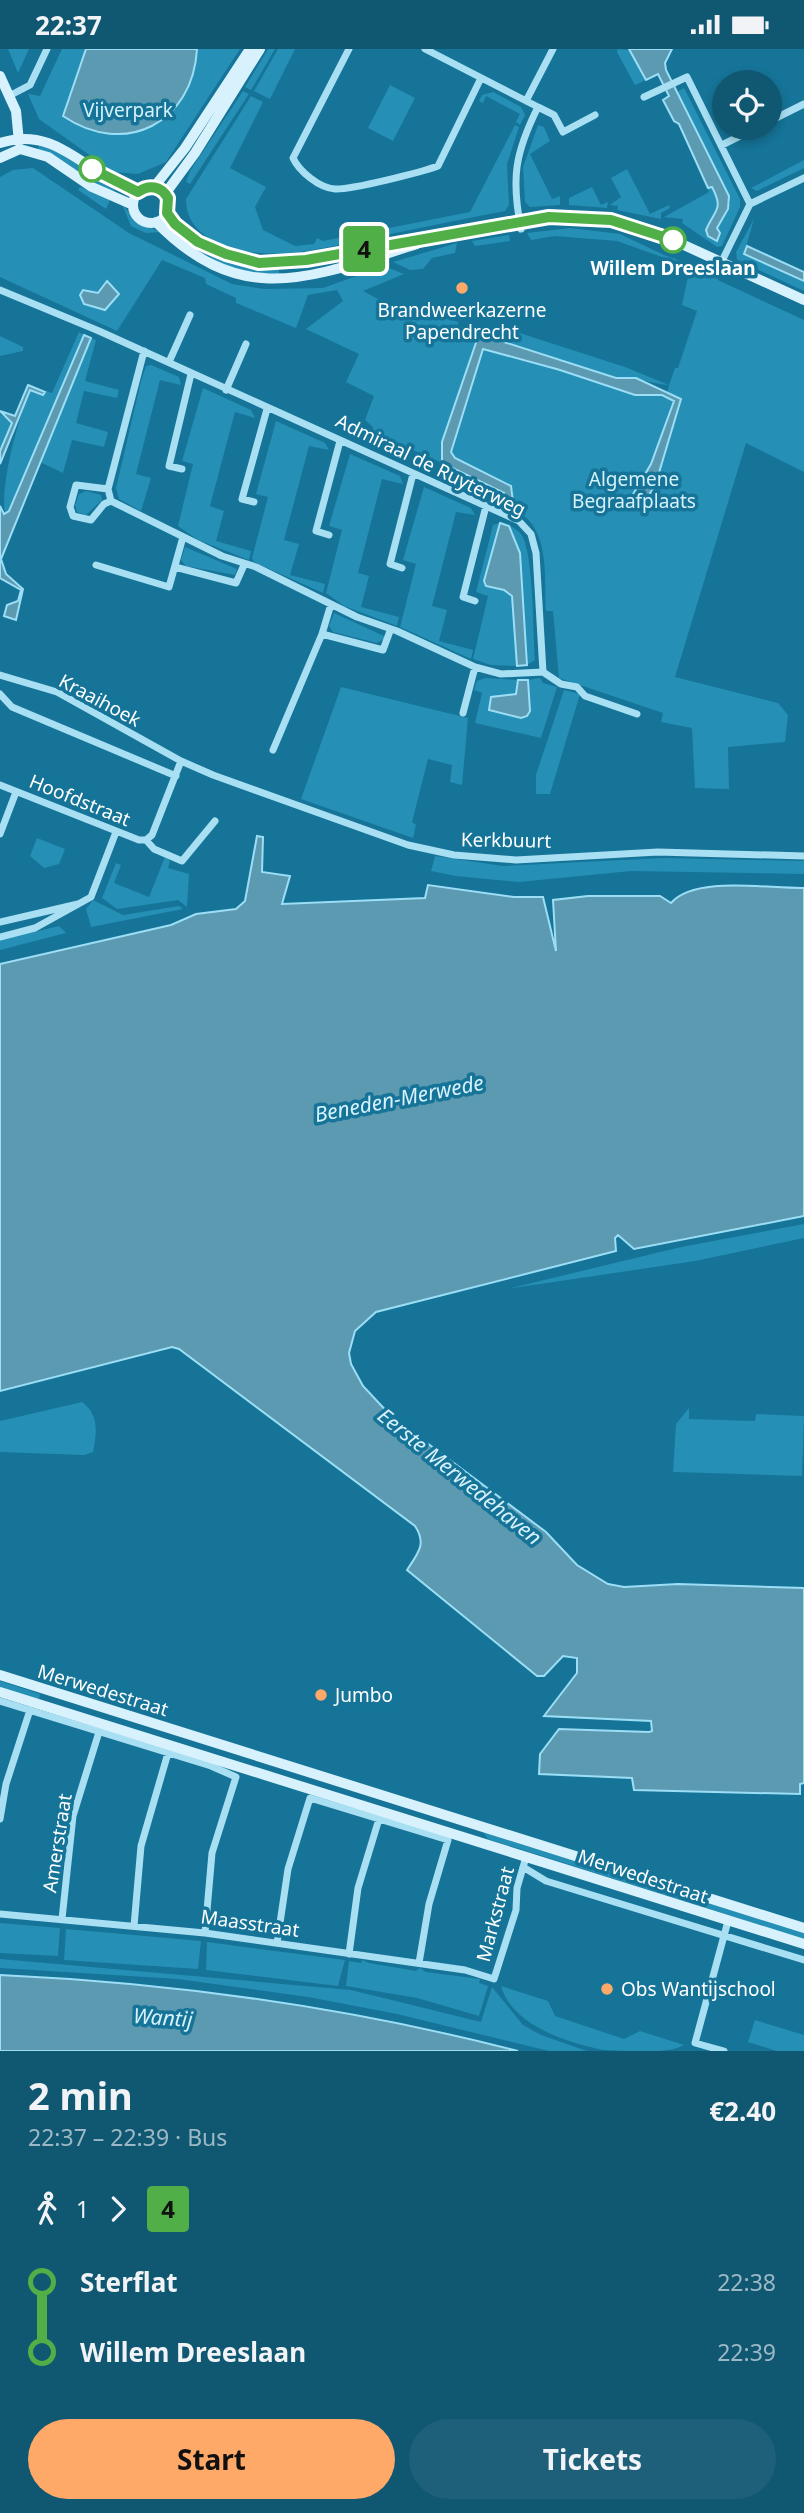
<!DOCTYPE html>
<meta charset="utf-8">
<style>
:root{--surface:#105772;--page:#1e607a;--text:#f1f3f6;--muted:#9cb8c4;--accent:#ffa969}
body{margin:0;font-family:"Noto Sans",sans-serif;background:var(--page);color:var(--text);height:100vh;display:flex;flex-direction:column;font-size:26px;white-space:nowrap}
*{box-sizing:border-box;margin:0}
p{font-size:23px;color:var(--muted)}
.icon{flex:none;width:38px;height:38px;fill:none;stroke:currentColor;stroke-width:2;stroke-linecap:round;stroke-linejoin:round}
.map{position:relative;height:2002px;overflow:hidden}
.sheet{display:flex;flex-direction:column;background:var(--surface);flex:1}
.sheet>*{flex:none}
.badge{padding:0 14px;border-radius:5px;font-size:24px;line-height:46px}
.controls{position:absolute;left:712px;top:21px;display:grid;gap:14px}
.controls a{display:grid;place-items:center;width:70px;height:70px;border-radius:50%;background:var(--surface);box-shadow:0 4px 10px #0003;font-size:35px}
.map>.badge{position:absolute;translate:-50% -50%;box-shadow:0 0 0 4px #fff}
.legs{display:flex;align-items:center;gap:10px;height:77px;padding:0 28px;font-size:23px}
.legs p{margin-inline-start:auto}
.headline{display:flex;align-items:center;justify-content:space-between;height:119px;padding:0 28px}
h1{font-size:38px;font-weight:700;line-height:52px}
.button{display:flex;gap:14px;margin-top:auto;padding:14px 28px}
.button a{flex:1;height:80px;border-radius:42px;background:var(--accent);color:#111;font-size:28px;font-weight:700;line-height:80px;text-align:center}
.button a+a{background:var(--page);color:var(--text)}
ul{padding:0 28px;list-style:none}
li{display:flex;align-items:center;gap:24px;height:70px;font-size:26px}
li i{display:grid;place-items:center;width:10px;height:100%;margin:0 9px;background:currentColor}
li i::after{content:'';width:18px;height:18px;margin:-9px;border:5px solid;border-radius:50%;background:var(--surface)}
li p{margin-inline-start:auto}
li:first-child i{background:linear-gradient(#0000 50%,currentColor 0)}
li:last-child i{background:linear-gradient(currentColor 50%,#0000 0)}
.status{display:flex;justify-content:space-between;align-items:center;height:49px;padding:0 35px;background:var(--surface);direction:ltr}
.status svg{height:19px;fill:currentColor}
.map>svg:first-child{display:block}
</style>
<div class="status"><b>22:37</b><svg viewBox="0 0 49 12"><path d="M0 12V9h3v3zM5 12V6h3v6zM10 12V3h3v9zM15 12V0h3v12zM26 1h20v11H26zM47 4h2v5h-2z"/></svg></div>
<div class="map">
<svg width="804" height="2002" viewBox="0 0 804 2002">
<rect width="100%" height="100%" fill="#157498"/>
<!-- green -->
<path fill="#258fb5" d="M 8,0 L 29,0 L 18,24 Z
M 62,0 L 240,0 L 166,113 L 138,125 L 113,123 L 39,70 L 28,45 L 40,47 Z
M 268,0 L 275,0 L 251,41 L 245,38 Z
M 278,0 L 295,0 L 270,50 L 254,42 Z
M 618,0 L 630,1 L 646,31 L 635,36 L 617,3 Z
M 390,36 L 415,49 L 393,92 L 368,79 Z
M 684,39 L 740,150 L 740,158 L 722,197 L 717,198 L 682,174 L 683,170 L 664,168 L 709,143 L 708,139 L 712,138 L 720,155 L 706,183 L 717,192 L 719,184 L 716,179 L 730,154 L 727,141 L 677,43 Z
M 243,42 L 249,45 L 190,135 L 186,133 L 190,122 Z
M 493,43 L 521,58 L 525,66 L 520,76 L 516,73 L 520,65 L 486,47 L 483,54 L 479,52 L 482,46 Z
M 251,47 L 263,53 L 230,119 L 266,138 L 255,158 L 263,181 L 295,197 L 314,195 L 317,189 L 323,192 L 470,163 L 515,76 L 519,78 L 507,115 L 509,156 L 505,162 C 457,171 410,181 362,191 C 329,198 294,207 260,204 C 228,202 185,187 186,150 Z
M 538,76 L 544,78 L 550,92 L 530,105 L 552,150 L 560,147 L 560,156 L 530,158 L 525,153 L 523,118 Z
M 40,93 L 116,138 L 113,144 L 38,100 Z
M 804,111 L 804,119 L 757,142 L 751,139 Z
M 33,119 L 129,184 L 232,235 L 264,240 L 323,239 L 384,217 L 404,225 L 363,242 L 408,266 L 414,260 L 458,273 L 458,276 L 482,285 L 484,276 L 499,282 L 504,279 L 625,318 L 669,336 L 675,319 L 678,319 L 697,262 L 682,256 L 690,218 L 617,192 L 555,187 L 531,191 L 527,184 L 570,179 L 620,185 L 664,206 L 718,225 L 718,231 L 804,271 L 804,423 L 746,394 L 675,628 L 778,654 L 788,666 L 785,693 L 728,698 L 729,740 L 695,739 L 692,679 L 661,673 L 663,664 L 559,629 L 553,562 L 546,562 C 544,528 551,477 514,461 L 511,437 L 454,409 L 451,403 L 482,300 L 560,321 L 635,346 L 667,345 L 669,336 C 651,335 635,327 617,329 L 480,285 L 442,393 L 442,414 L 379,386 L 373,397 L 366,394 L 373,378 L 365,371 L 374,347 L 346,333 L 359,305 L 306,280 L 343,252 L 337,241 L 308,246 L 296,279 L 236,254 L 236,249 L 206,235 L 205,229 L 162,211 L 117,282 L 0,228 L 0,128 L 13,121 Z
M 627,120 L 650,165 L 669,156 L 670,159 L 661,164 L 661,170 L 617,161 L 618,157 L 610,156 L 621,148 L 611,129 Z
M 80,138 L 111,149 L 106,160 L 78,141 Z
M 592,138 L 601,156 L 608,153 L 607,159 L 569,156 L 569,149 Z
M 122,155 L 136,172 L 160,183 L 146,184 L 131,177 Z
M 754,170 L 744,205 L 804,232 L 804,242 L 737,211 L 736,203 Z
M 180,183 L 194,194 L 279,217 L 279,227 L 228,219 L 175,187 Z
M 509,186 L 510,192 L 475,197 L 472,192 Z
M 457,194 L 455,204 L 432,209 L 423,220 L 410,221 L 393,213 Z
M 79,283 L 84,286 L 9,462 L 5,465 C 0,435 18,371 30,341 L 43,346 L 46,342 L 52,344 Z
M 0,287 L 23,298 L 23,302 L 0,307 Z
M 91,289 L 96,291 L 85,332 L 119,341 L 117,349 L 84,342 L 76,374 L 108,383 L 104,398 L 72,391 L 63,424 L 40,413 Z
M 151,316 L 179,328 L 181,336 L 160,331 L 136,425 L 151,429 L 141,462 L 119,450 L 116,439 L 141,332 L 146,317 Z
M 203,339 L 251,361 L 255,369 L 235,363 L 210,457 L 224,462 L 216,492 L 251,502 L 249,511 L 198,491 L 178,477 L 193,415 L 182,412 Z
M 0,365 L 12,374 L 1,402 L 0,402 Z
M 276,372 L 325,394 L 329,401 L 309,397 L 284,491 L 299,495 L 290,526 L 325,535 L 323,544 L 254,513 L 252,509 L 268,448 L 256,445 Z
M 350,405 L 400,427 L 403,435 L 382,430 L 358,524 L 369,527 L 361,558 L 399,568 L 397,577 L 344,557 L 326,544 L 342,481 L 329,477 Z
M 424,438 L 471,459 L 475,466 L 456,463 L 432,557 L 447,561 L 439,592 L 473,601 L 471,610 L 400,578 L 416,515 L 403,511 Z
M 86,442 L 101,446 L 102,451 L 86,466 L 77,463 L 75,456 L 79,445 Z
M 502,473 C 509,476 516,479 521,485 C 534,503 533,585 535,611 L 527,616 L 520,504 L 509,477 L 486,537 L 504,541 L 512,547 L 517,617 L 491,616 L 473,610 L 488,547 L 476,543 L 493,476 Z
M 185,498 L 237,520 L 235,526 L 186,517 L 181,511 Z
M 334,564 L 384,587 L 384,590 L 377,594 L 333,583 L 329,577 Z
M 485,629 L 518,631 L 516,645 L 491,648 L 530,662 L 528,631 L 540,629 L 543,634 L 557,638 L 541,689 L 475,674 L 482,644 L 474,641 L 477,632 Z
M 341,638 L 468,669 L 462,736 L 450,733 L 452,716 L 428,710 L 412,773 L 416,776 L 413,789 L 301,750 Z
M 564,641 L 580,645 L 550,745 L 536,745 L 536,726 Z
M 37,789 L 65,800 L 59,815 L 44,819 L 30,807 Z
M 435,807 L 503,817 L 663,809 L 804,812 L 804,825 L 631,822 L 519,833 L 456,827 L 431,822 Z
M 165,808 L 170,812 L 168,819 L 189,825 L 187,858 L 178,851 L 117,860 L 102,849 L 116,814 L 121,816 L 114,834 L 149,848 Z
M 93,851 L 123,866 L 179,857 L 183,860 L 91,878 L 86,860 Z
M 59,877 L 66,884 L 0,901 L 0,891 Z
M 804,1175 L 804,1189 L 695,1212 L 507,1240 L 681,1198 Z
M 82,1353 C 99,1365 97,1383 93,1403 L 84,1406 L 0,1403 L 0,1372 Z
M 689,1359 L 689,1370 L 755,1372 L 756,1365 L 804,1367 L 802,1427 L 673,1423 L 676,1375 Z
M 0,1632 L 40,1645 L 39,1651 L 0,1638 Z
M 483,1783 L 804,1883 L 804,1890 L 488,1790 Z
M 0,1874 L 60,1879 L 58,1907 L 0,1904 Z
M 66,1880 L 201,1892 L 198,1920 L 64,1911 Z
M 207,1893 L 345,1911 L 338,1937 L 206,1921 Z
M 0,1910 L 351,1941 L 481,1973 L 492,1938 L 523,1976 L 541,1986 L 587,2002 L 549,2002 L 397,1965 L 308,1948 L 178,1930 L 0,1919 Z
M 362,1911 L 369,1914 L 416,1922 L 420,1919 L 426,1923 L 480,1930 L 479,1934 L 488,1937 L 479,1967 L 417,1949 L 346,1937 L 349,1912 L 361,1914 Z
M 501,1937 L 548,1952 L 555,1967 L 624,1990 L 640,1982 L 684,1996 C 673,2002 660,2002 647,2002 C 634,2002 617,2002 604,2001 C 568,1994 512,1977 501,1937 Z
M 755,1971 L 804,1986 L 804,2002 L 777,2002 L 748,1993 Z"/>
<!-- water -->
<path fill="#5c9ab2" stroke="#9bdef5" stroke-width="2" d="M 86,0 L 197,0 C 193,74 125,109 63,67 Z
M 629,0 L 672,0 L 665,14 L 666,21 L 729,147 L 728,160 L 717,179 L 720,184 L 717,192 L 708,187 L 706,181 C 715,160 724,161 712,138 L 708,139 L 679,75 L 674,72 L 663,51 L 669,47 L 658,25 L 646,31 Z
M 747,197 L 804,223 L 804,232 L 744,205 Z
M 107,232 L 119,245 L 105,261 L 84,255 L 80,246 L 83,241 L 98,244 Z
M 479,285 L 616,329 L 636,329 L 681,350 L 655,437 L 643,454 L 635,452 L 632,447 L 651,415 L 674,352 L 662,346 L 635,346 L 560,321 L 483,300 L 451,403 L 455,409 L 511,437 L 514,461 L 504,457 L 504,444 L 442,414 L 442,393 Z
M 84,286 L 91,289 L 1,510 L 6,525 L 23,540 L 16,571 L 4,567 L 7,556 L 18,552 L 21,541 L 0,529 L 0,457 L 4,465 L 9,462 Z
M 28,336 L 45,343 L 43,346 L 30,341 L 0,415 L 0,402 L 12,374 L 0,362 L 15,367 Z
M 500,474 L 509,477 L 520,504 L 527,616 L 517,617 L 512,547 L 504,541 L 486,537 L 484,532 Z
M 518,631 L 528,631 L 530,662 L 527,667 L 521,669 L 489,661 L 491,648 L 516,645 Z
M 257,787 L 263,788 L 262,823 L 290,827 L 282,855 L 425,849 L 428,836 L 514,848 L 543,848 L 556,902 L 553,851 L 588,847 L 660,847 L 671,854 C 695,826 769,840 804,839 L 804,1167 L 634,1200 L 618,1186 L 615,1189 L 616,1202 L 376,1263 L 355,1282 L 349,1304 L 351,1315 L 363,1337 L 391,1367 L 546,1483 L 577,1516 L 608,1535 L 624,1538 L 678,1535 L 804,1539 L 804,1734 L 800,1735 L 800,1745 L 634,1741 L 632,1729 L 539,1725 L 540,1705 L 559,1680 L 649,1683 L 652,1682 L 651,1672 L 544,1667 L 577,1624 L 577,1609 L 563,1607 L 544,1627 L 537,1627 L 407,1521 C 418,1504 427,1495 415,1477 L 179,1300 L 172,1298 L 0,1342 L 0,915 L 171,876 L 196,865 L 236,860 L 245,852 Z
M 0,1926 C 176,1934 347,1958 518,2002 L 0,2002 Z"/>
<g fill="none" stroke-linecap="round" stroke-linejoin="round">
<!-- street -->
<path stroke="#a8dff2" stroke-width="7" d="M 349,0 L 293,109 C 299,122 319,139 335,140 C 351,141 422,123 438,117 L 481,29
M 425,0 L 538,58
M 9,47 L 30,36 L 47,0
M 644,48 L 687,28 L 750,155 L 722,212
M 526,52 L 553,0
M 770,72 L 804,55
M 722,96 L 756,79
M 750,155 L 804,129
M 521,180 C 511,129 515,104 538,58 L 554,66 L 563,83 L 595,66
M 0,241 L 99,282 L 519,472 L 531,485 L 536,504 L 543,623
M 144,302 L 108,440 L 111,452 L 222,507 L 256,518 L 357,568 L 397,582 L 475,618 L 501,625 L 543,623
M 169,313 L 190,266
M 226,341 L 246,295
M 182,420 L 169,417 L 191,325
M 108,440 L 76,436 L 70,458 L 73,467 L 91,471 L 104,455 L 111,452
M 254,453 L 242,450 L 267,360
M 329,486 L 316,482 L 340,392
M 96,516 L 169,538 L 183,488
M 175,518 L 236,534 L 244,516
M 402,519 L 390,515 L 413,425
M 475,552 L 463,548 L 486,457
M 331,555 L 322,585 L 383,601 L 390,582
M 543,623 L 561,635 L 577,638 L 585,647 L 637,665
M 0,626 L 57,643 L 181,712 L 213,726 L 408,796 L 454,806 L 516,811 L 658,803 L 804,807
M 0,645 L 12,658 L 176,727
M 463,664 L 475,618
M 273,701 L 322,585
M 0,736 L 139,791 L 146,791 L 152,786 L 181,712
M 0,785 L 16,743
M 146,791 L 154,800 L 182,812 L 215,772
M 0,873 L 78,855
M 0,888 L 35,879 L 91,848 L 116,783
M 0,1652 L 211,1717 L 236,1728 L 212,1804 L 205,1884
M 0,1770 L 6,1735 L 30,1661
M 523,1818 L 546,1832 L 804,1911
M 0,1865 L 205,1884 L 465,1921 L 494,1930 L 516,1861 L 517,1839 L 526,1808
M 62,1870 L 73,1767 L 99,1683
M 134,1877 L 141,1797 L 168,1704
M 277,1894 L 288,1820 L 310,1749 L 448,1791
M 349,1905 L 358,1839 L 379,1770
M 419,1914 L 429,1855 L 448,1791
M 724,2002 L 695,1994 L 728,1872"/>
<!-- secondary -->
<path stroke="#d7f2fc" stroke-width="10" d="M 0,27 L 16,62 L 19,93
M 0,94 C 58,75 86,127 138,143
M 20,100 L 48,108 L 92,138 L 133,156
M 0,109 L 20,100
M 154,138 L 185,99 L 250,0
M133 156a18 18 0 1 1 36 0a18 18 0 1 1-36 0Z
M 165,145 L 195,104 L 260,0
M 167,164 C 191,198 234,213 274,215 L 519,171 L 592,169 L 633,176 L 662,186 L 804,251
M 156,173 C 243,262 314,227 417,195
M 0,1626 L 804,1879
M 0,1643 L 804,1895"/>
</g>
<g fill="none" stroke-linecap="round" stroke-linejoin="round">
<!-- line-1 casing -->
<g stroke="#fff" stroke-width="16">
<path id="line-1" d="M 92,120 L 138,143 C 149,135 161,137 168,149 L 167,164 L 175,175 L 198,193 L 226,205 L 259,214 L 306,211 L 549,168 L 611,171 L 673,191"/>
</g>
<!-- line-1 -->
<use href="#line-1" stroke="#50af46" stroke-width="10"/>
</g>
<!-- markers -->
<g fill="#fff" stroke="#50af46" stroke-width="3.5">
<circle cx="92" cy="120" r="12"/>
<circle cx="673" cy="191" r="12"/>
</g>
<g fill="#ffa969" stroke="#157498" stroke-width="2.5">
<circle cx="462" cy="239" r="7"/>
<circle cx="321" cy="1646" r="7"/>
<circle cx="607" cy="1940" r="7"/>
</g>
<g text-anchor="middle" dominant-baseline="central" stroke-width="7" stroke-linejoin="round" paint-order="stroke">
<!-- park labels -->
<g font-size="19" fill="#d5f2fc" stroke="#157498">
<text x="128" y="61">Vijverpark</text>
<text x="634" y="430">Algemene<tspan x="634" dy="22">Begraafplaats</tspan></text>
</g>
<!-- stop labels -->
<g font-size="19" font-weight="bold" fill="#fff" stroke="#157498">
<text x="673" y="219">Willem Dreeslaan</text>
</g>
<!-- poi labels -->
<g font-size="19" fill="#fff" stroke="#157498" text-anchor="start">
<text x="462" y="261" text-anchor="middle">Brandweerkazerne<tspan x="462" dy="22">Papendrecht</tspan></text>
<text x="335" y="1646">Jumbo</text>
<text x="621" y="1940">Obs Wantijschool</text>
</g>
<!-- street labels -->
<g font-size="19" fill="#fff" stroke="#157498">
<text transform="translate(431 416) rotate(26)">Admiraal de Ruyterweg</text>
<text transform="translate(100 651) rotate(28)">Kraaihoek</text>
<text transform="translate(80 751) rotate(22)">Hoofdstraat</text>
<text transform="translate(506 791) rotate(1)">Kerkbuurt</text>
<text transform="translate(103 1641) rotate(17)">Merwedestraat</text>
<text transform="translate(57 1794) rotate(-81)">Amerstraat</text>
<text transform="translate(643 1827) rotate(18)">Merwedestraat</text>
<text transform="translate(495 1865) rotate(-75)">Markstraat</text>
<text transform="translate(250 1874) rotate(8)">Maasstraat</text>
</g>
<!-- water labels -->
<g font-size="21" font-style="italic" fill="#d6f2fc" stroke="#157498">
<text transform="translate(399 1049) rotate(-11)">Beneden-Merwede</text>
<text transform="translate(460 1427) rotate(39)">Eerste Merwedehaven</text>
<text transform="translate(163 1968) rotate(4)">Wantij</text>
</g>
</g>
</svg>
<div class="controls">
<a><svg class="icon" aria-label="locate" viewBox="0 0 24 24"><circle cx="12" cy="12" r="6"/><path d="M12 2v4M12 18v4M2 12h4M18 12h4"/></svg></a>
</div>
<b class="badge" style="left:364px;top:200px;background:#50af46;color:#111">4</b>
</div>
<section class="sheet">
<div class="headline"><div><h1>2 min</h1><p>22:37 – 22:39 · Bus</p></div><b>€2.40</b></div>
<div class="legs"><svg class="icon" aria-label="walk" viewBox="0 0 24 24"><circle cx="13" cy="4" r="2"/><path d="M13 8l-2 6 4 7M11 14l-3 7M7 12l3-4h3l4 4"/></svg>1<svg class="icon" aria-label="forward" viewBox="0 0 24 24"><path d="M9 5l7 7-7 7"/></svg><b class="badge" style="background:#50af46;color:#111">4</b></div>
<ul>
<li><i style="color:#50af46"></i><b>Sterflat</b><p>22:38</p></li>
<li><i style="color:#50af46"></i><b>Willem Dreeslaan</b><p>22:39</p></li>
</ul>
<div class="button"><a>Start</a><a>Tickets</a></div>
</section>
